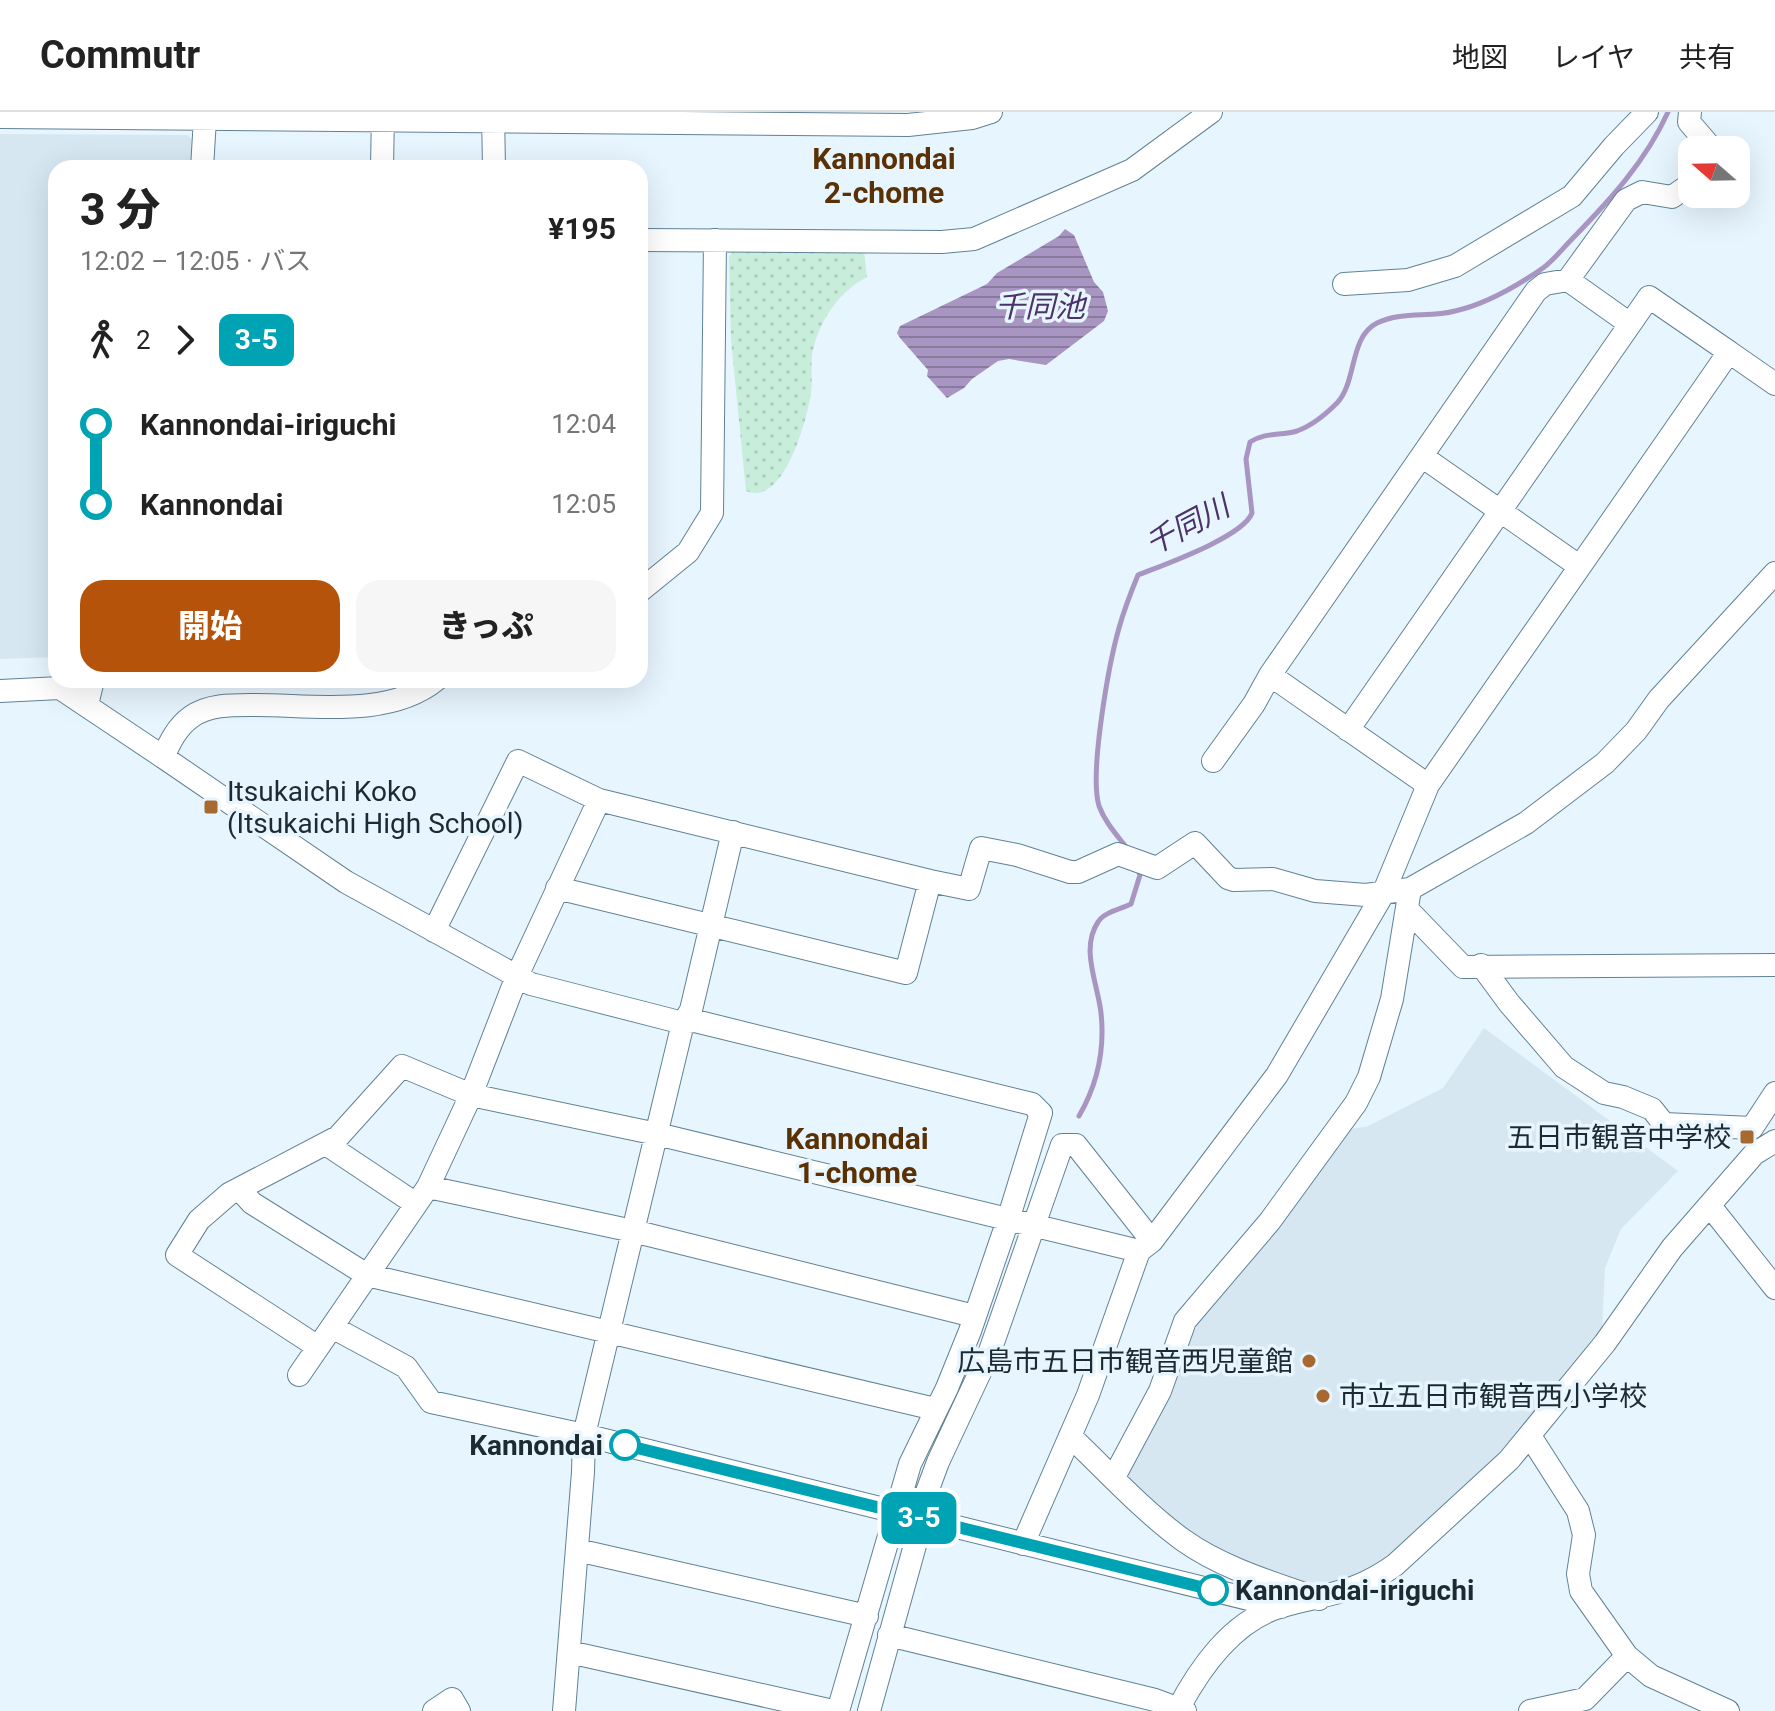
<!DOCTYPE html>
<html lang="ja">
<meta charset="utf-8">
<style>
:root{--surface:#fff;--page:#f6f6f6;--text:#222;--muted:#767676;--line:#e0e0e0;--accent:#b45309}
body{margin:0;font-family:Roboto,"Noto Sans JP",sans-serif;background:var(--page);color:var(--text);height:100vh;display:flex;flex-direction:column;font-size:30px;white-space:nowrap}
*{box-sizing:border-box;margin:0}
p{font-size:26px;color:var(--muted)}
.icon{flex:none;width:44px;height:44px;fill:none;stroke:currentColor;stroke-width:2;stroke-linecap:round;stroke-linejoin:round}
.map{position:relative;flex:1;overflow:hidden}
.panel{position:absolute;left:48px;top:48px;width:600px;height:528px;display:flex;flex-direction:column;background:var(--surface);border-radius:24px;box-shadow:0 8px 32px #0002}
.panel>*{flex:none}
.badge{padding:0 16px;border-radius:12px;font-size:28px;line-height:52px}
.needle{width:52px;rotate:290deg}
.fabs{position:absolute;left:1678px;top:24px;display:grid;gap:16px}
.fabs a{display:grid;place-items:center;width:72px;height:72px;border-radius:16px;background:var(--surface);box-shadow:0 8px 32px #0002;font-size:40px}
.map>.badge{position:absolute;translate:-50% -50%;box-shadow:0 0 0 4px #fff}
.legs{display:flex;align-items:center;gap:12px;height:88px;padding:0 32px;font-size:26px}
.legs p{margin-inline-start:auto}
.head{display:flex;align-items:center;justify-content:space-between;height:136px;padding:0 32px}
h1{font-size:44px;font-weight:800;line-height:60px}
.action{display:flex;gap:16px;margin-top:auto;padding:16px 32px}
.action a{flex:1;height:92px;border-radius:24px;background:var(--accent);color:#fff;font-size:32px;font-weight:800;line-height:92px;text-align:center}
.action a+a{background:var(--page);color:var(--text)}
ul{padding:0 32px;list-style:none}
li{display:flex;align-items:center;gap:28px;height:80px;font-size:30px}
li i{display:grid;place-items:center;width:12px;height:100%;margin:0 10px;background:currentColor}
li i::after{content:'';width:20px;height:20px;margin:-10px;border:6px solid;border-radius:50%;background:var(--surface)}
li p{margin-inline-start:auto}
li:first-child i{background:linear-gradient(#0000 50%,currentColor 0)}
li:last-child i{background:linear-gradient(currentColor 50%,#0000 0)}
header{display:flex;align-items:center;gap:48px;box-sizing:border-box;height:112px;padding:0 40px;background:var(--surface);border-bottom:2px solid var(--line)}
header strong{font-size:38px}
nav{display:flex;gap:44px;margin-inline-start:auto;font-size:28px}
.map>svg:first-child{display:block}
</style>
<header>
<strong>Commutr</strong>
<nav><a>地図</a><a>レイヤ</a><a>共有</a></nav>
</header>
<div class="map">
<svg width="1775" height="1599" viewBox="0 0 1775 1599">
<defs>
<pattern id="green-dots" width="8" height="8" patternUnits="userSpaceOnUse" patternTransform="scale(2)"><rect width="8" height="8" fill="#c8eedb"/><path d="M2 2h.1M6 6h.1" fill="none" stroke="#abccbc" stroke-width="1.8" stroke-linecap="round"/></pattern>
<pattern id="water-rules" width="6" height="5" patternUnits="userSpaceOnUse" patternTransform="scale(2)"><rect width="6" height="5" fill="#a895c1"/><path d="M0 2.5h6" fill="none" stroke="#887a9d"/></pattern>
</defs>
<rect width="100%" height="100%" fill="#e7f5fe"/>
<!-- built -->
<path fill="#d6e7f2" d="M 0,22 L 187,23 L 193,28 L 192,56 L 56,56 L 56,545 L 0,547 Z
M 1484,916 L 1678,1059 L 1621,1117 L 1605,1156 L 1602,1219 L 1509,1332 L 1409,1428 L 1367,1461 L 1330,1473 L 1309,1473 L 1296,1471 L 1192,1426 L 1128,1366 L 1127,1359 L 1189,1217 L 1348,1017 L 1366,1015 L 1443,976 Z"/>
<!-- green -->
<path fill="url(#green-dots)" d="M 736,137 L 864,139 L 867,165 C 840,179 820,207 813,238 C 810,251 813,267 811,281 C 807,308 784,395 746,379 L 731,228 L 729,144 Z"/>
<!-- water -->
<path fill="url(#water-rules)" d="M 1065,117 L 1074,123 L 1094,170 L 1103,180 L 1108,199 L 1104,209 L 1046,253 L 1009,247 L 998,249 L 972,267 L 964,276 L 947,286 L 927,264 L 928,258 L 900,226 L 897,221 L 900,214 L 987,172 L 997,161 L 1059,124 Z"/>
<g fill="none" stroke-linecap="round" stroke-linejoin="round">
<!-- stream -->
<path stroke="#a895c1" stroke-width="5" d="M 1126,735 C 1116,722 1105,710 1099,694 C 1089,661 1109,551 1119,516 C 1124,498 1131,480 1138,463 C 1163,453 1243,425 1252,401 L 1246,347 L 1250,330 C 1265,320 1281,324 1297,319 C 1311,314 1327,301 1337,291 C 1357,270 1349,225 1377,211 C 1403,199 1429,206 1455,199 C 1486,192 1517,174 1543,156 C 1554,148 1563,136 1573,126 C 1610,88 1646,49 1668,0
M 1079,1004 C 1097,973 1105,938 1101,901 C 1098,872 1080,837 1098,810 C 1104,800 1121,797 1131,792 L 1140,763 L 1138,758"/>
<!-- minor casing -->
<g stroke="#608296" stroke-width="24">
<path id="minor" d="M 493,0 L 494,56
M 1690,0 L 1689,10 L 1713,38
M 0,5 L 908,13 L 972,6 L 991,0
M 202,56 L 205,7
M 382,56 L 383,0
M 640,128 L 942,130 L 974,127 L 1132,58 L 1211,0
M 1568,168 L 1626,88 L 1642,80 L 1672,85 L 1692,71
M 1344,172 L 1408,168 L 1455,154 L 1572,84 L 1614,34 L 1647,0
M 1423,345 L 1579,454
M 640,479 L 688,440 L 712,401 L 715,128
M 1270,563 L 1536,179 L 1545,172 L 1568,168 L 1630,212
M 436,568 C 389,606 313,593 256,593 C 234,593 209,592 191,605 C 177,615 170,630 163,645 L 346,770 L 531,872 L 683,911 L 584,1323 L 1281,1495
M 0,579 L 60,576 L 163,645
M 87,593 L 93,568
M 1348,618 L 1649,185 L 1729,240
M 1213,649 L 1254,592 L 1270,563 L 1428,673
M 733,720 L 691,898 L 683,911 L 695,909 L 1032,992 L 1041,1001 L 1008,1108 L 970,1219 L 947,1276 L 910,1352 L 838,1599
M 930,769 L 969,777 L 981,736 L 1017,743 L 1070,760 L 1078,760 L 1118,742 L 1157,756 L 1195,731 L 1228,766 L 1234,768 L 1273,767 L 1315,779 L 1366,783 L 1410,777 L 1526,711 L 1605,651 L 1636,619 L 1659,587 L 1775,461
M 1407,797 L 1463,855 L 1775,853
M 434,819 L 518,649 L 599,688 L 930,769 L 906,861 L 557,776
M 1481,853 L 1509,891 L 1564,955 L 1604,981 L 1623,985 L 1652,997 L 1664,1012 L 1752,1016
M 1752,1016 L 1775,981
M 326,1032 L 416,1092
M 428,1075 L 633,1119 L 974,1204
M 239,1077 L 252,1091 L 367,1163 L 935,1297
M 1710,1094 L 1775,1176
M 332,1215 L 406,1255 L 431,1290 L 584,1323 L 583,1360 L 564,1599
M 318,1235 L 177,1143 L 199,1108 L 229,1082 L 338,1025 L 402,954 L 471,983 L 657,1022 L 1139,1139
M 299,1263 L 428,1075 L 471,983 L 517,864 L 599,688
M 1070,1324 C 1107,1359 1142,1398 1183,1428 C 1222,1456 1273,1471 1319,1487
M 1530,1324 L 1578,1399 L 1584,1423 L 1578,1462 L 1581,1479 L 1627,1544 L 1651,1564 L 1728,1599
M 1114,1365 L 1160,1279 L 1185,1209 L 1270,1109 L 1356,991 L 1369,965 L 1392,887 L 1410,777
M 1023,1432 L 1088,1283 L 1139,1139 L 1152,1129 L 1277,963 L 1383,782 L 1428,673 L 1729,240 L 1775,272
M 577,1438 L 867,1504
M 889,1523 L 1155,1588 L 1185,1599
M 569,1540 L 833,1599
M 434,1599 L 452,1587 L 459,1599
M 869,1599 L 917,1426 L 925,1385 L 938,1350 L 990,1239 L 1062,1033 L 1076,1033 L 1152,1129
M 1177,1599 C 1199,1557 1231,1510 1279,1495 C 1325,1481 1352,1484 1395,1453 L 1509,1348 L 1605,1231 L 1672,1136 L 1754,1042 L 1775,1029
M 1530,1599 L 1585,1587 L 1627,1544"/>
</g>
<!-- minor -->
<use href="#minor" stroke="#fff" stroke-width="22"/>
</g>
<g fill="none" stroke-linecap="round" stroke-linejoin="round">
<!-- line-1 casing -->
<g stroke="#fff" stroke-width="18">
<path id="line-1" d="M 625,1333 L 1213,1478"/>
</g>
<!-- line-1 -->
<use href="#line-1" stroke="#00a3b4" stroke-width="12"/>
</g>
<!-- markers -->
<g fill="#a7692f" stroke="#e7f5fe" stroke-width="3">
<rect x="203" y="687" width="16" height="16" rx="4"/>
<rect x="1739" y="1017" width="16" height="16" rx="4"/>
<circle cx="1309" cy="1249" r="8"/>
<circle cx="1323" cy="1284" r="8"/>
</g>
<g fill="#fff" stroke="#00a3b4" stroke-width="4">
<circle cx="625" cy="1333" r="14"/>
<circle cx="1213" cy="1478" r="14"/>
</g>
<g text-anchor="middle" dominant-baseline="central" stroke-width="7" stroke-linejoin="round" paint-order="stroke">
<!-- poi labels -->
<g font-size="28" fill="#1c2a32" stroke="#e7f5fe" text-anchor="start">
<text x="227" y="679">Itsukaichi Koko<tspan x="227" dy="32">(Itsukaichi High School)</tspan></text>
<text x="1731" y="1025" text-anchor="end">五日市観音中学校</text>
<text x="1293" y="1249" text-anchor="end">広島市五日市観音西児童館</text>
<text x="1339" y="1284">市立五日市観音西小学校</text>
</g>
<!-- stop labels -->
<g font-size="28" font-weight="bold" fill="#1c2a32" stroke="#e7f5fe" text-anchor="end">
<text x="603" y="1333">Kannondai</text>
<text x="1235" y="1478" text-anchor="start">Kannondai-iriguchi</text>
</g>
<!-- neighbourhood labels -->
<g font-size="30" font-weight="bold" fill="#5a3105" stroke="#e7f5fe">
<text x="884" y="46">Kannondai<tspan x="884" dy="34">2-chome</tspan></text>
<text x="857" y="1026">Kannondai<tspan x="857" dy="34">1-chome</tspan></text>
</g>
<!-- water labels -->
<g font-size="30" font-style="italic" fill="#4c326a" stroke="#e7f5fe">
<text x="1040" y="194">千同池</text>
<text transform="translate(1187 413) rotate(-28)">千同川</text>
</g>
</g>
</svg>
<div class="fabs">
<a><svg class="needle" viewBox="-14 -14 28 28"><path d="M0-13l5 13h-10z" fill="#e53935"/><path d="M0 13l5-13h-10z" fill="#767676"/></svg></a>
</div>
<b class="badge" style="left:919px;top:1406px;background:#00a3b4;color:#fff">3-5</b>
<section class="panel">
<div class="head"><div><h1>3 分</h1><p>12:02 – 12:05 · バス</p></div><b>¥195</b></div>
<div class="legs"><svg class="icon" aria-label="walk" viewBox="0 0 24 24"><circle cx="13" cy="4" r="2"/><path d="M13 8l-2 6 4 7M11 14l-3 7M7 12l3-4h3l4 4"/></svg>2<svg class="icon" aria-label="forward" viewBox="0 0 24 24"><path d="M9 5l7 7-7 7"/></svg><b class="badge" style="background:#00a3b4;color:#fff">3-5</b></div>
<ul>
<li><i style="color:#00a3b4"></i><b>Kannondai-iriguchi</b><p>12:04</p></li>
<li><i style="color:#00a3b4"></i><b>Kannondai</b><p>12:05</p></li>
</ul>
<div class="action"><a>開始</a><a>きっぷ</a></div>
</section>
</div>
